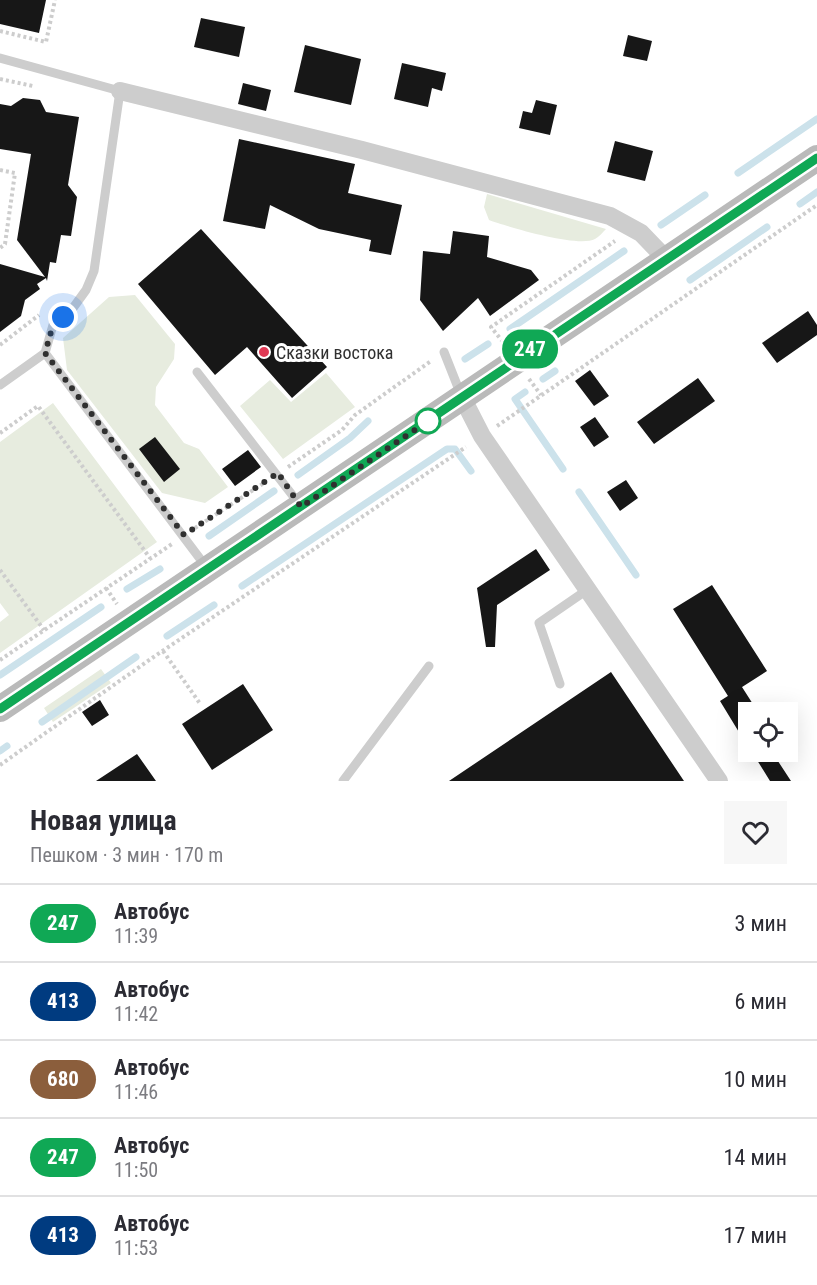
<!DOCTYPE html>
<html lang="ru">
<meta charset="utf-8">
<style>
:root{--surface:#fff;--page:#f7f7f7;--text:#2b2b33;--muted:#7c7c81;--line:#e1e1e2}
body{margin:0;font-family:"Roboto Condensed",sans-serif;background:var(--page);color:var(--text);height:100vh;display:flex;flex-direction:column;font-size:22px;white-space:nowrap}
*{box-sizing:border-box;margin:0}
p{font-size:20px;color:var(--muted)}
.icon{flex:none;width:33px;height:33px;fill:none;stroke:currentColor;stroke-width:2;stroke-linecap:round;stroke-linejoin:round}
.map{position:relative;height:781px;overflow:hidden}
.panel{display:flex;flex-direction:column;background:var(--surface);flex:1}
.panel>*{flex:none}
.badge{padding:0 12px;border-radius:20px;font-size:21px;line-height:39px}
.controls{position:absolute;left:738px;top:702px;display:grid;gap:12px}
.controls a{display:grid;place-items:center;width:60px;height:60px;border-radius:0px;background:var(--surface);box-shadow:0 6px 24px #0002;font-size:30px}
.you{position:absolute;width:30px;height:30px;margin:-15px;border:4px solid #fff;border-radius:50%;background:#1a73e8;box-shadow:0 0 0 9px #1a73e833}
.map>.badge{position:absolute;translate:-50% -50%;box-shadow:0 0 0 3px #fff}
.round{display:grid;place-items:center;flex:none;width:63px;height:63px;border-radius:0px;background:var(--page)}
.summary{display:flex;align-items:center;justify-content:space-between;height:102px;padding:0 30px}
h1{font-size:28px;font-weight:700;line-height:45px}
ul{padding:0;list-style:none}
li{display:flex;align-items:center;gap:18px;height:78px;padding:0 30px;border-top:2px solid var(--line)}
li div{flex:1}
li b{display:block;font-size:22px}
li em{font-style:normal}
li .badge{min-width:66px;font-weight:700;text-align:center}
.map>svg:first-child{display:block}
</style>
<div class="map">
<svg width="817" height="781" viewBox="0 0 817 781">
<rect width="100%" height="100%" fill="#fff"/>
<!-- green -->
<path fill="#e7ecdf" d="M 487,194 L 606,229 C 603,232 599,237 595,239 C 578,248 508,227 489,220 L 484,207 Z
M 135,295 L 175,344 L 174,359 L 156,387 L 155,405 L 184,443 L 199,449 L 228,487 L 205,503 L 162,493 L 67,370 L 63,338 L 109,297 Z
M 326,373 L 355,407 L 283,459 L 240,406 L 270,380 L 291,402 Z
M 53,403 L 157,542 L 0,653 L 0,622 L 9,615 L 0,603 L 0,442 Z
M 101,669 L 111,683 L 53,722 L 44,708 Z"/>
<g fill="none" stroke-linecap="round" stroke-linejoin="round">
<!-- stream -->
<path stroke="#cce2eb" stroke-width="7" d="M 738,173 L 817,119
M 800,204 L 817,192
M 661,225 L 705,195
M 690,280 L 767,227
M 510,329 L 624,251
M 465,359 L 488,344
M 543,379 L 555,371
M 525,392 L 515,399 L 563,469
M 298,475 L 350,438 L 368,421
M 579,492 L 636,575
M 209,536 L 274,491
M 242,586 L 447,449 L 455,449 L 471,471
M 127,589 L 160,569
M 167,636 L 214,605
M 0,675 L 101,607
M 42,722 L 136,657
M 0,751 L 7,746"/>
</g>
<!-- building -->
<path fill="#171717" d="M 0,0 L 46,0 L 39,33 L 0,24 Z
M 201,18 L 245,27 L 239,57 L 194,47 Z
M 628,35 L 652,41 L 647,61 L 623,56 Z
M 305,45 L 361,59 L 351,105 L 294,92 Z
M 402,63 L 446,73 L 442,91 L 432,88 L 428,107 L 394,99 Z
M 243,83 L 271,90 L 266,111 L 238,104 Z
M 23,98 L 40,100 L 46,112 L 79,117 L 68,185 L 77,197 L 71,236 L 61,235 L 56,263 L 50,262 L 47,281 L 46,278 L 37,284 L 40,289 L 25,300 L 21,316 L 0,332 L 0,264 L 45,277 L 17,240 L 31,154 L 0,149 L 0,104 L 11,106 Z
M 536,100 L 557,105 L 550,135 L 519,128 L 523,111 L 532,113 Z
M 239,139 L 355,164 L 348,193 L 402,205 L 391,255 L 369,251 L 371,240 L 319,229 L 270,205 L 265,229 L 223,221 Z
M 615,141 L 653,151 L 645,181 L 607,172 Z
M 201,229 L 327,367 L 292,398 L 247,347 L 215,375 L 138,284 Z
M 453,231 L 489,236 L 487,257 L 531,270 L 539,280 L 490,316 L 478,298 L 443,331 L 420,300 L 423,251 L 450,254 Z
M 808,311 L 817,325 L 817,335 L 777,363 L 762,343 Z
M 590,370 L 609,396 L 594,406 L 575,381 Z
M 698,378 L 715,401 L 654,444 L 637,422 Z
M 595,417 L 609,437 L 594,447 L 580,427 Z
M 155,437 L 180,469 L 164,482 L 139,449 Z
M 248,450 L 261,467 L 235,486 L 222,469 Z
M 626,480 L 638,498 L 620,511 L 607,492 Z
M 536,549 L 550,570 L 497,605 L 495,647 L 486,647 L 477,588 Z
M 712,585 L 767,671 L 728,696 L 673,609 Z
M 611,672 L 684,781 L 449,781 Z
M 243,684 L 273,730 L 212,770 L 182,724 Z
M 742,687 L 758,712 L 748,712 L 748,747 L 720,701 Z
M 100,700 L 109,715 L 92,726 L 82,712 Z
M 752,752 L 772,752 L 791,781 L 770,781 Z
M 137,754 L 156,781 L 96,781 Z"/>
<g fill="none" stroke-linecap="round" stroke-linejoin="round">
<!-- path -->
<path stroke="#cdcdcd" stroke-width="4" stroke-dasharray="3 3" stroke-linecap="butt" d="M 0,31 L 46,42 L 55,0
M 0,79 L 33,86
M 0,170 L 15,173 L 5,244 L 0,248
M 503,342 L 491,327 L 615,241
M 0,345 L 39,315
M 529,379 L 541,395
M 497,426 L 817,205
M 0,433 L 38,406 L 150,558
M 288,467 L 342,430 L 355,415 L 431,361
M 195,528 L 264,483
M 0,570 L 44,630
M 106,588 L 117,604
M 163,651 L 201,705
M 0,660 L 172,544
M 0,765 L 155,656 L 466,447"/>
<!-- service -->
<path stroke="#cdcdcd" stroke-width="9" d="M 0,58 L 120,91 L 94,271 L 86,290 L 73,308 L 53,325 L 45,353 L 207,568
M 444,352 L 461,395
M 197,372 L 300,505
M 0,385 L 45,353
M 560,684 L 539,623 L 587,590
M 343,781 L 429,666"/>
<!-- minor -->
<path stroke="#cdcdcd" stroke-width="18" d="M 120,91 L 362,150 L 610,216 L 641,233 L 666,259
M 462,397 L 482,436 L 719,781"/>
<!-- secondary -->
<path stroke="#bababa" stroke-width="26" d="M 0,709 L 817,158"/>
</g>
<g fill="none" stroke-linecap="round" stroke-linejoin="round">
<!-- line casing -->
<g stroke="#fff" stroke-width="14">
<path id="line" d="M 0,709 L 817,158"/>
</g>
<!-- line -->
<use href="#line" stroke="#10a855" stroke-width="9"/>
<!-- walk -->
<path stroke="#303030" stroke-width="6" stroke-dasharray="0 10.8" d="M 63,317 L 53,325 L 45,353 L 184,535 L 278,473 L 301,507 L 428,421"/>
</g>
<!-- markers -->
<circle fill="#e03954" stroke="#fff" stroke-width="2" cx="264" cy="352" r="6"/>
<circle fill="#fff" stroke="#10a855" stroke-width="3" cx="428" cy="421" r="12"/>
<g text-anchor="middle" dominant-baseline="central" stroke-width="6" stroke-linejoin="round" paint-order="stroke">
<!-- poi labels -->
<g font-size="18" fill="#303030" stroke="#fff" text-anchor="start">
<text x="276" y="352">Сказки востока</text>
</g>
</g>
</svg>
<div class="controls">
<a><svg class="icon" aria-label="locate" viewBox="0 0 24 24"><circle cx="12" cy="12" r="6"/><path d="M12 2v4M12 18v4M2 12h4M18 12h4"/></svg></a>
</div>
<div class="you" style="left:63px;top:317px"></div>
<b class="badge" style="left:530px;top:349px;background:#10a855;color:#fff">247</b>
</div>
<section class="panel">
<div class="summary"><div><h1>Новая улица</h1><p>Пешком · 3 мин · 170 m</p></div><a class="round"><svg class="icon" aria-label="heart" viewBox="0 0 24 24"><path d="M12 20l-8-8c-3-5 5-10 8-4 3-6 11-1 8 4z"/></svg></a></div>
<ul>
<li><span class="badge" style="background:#10a855;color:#fff">247</span><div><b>Автобус</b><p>11:39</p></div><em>3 мин</em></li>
<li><span class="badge" style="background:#003b80;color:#fff">413</span><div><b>Автобус</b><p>11:42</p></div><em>6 мин</em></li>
<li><span class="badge" style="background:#8b5e3c;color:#fff">680</span><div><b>Автобус</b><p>11:46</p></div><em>10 мин</em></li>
<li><span class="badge" style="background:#10a855;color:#fff">247</span><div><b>Автобус</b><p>11:50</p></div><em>14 мин</em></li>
<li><span class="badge" style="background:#003b80;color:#fff">413</span><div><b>Автобус</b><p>11:53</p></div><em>17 мин</em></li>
</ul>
</section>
